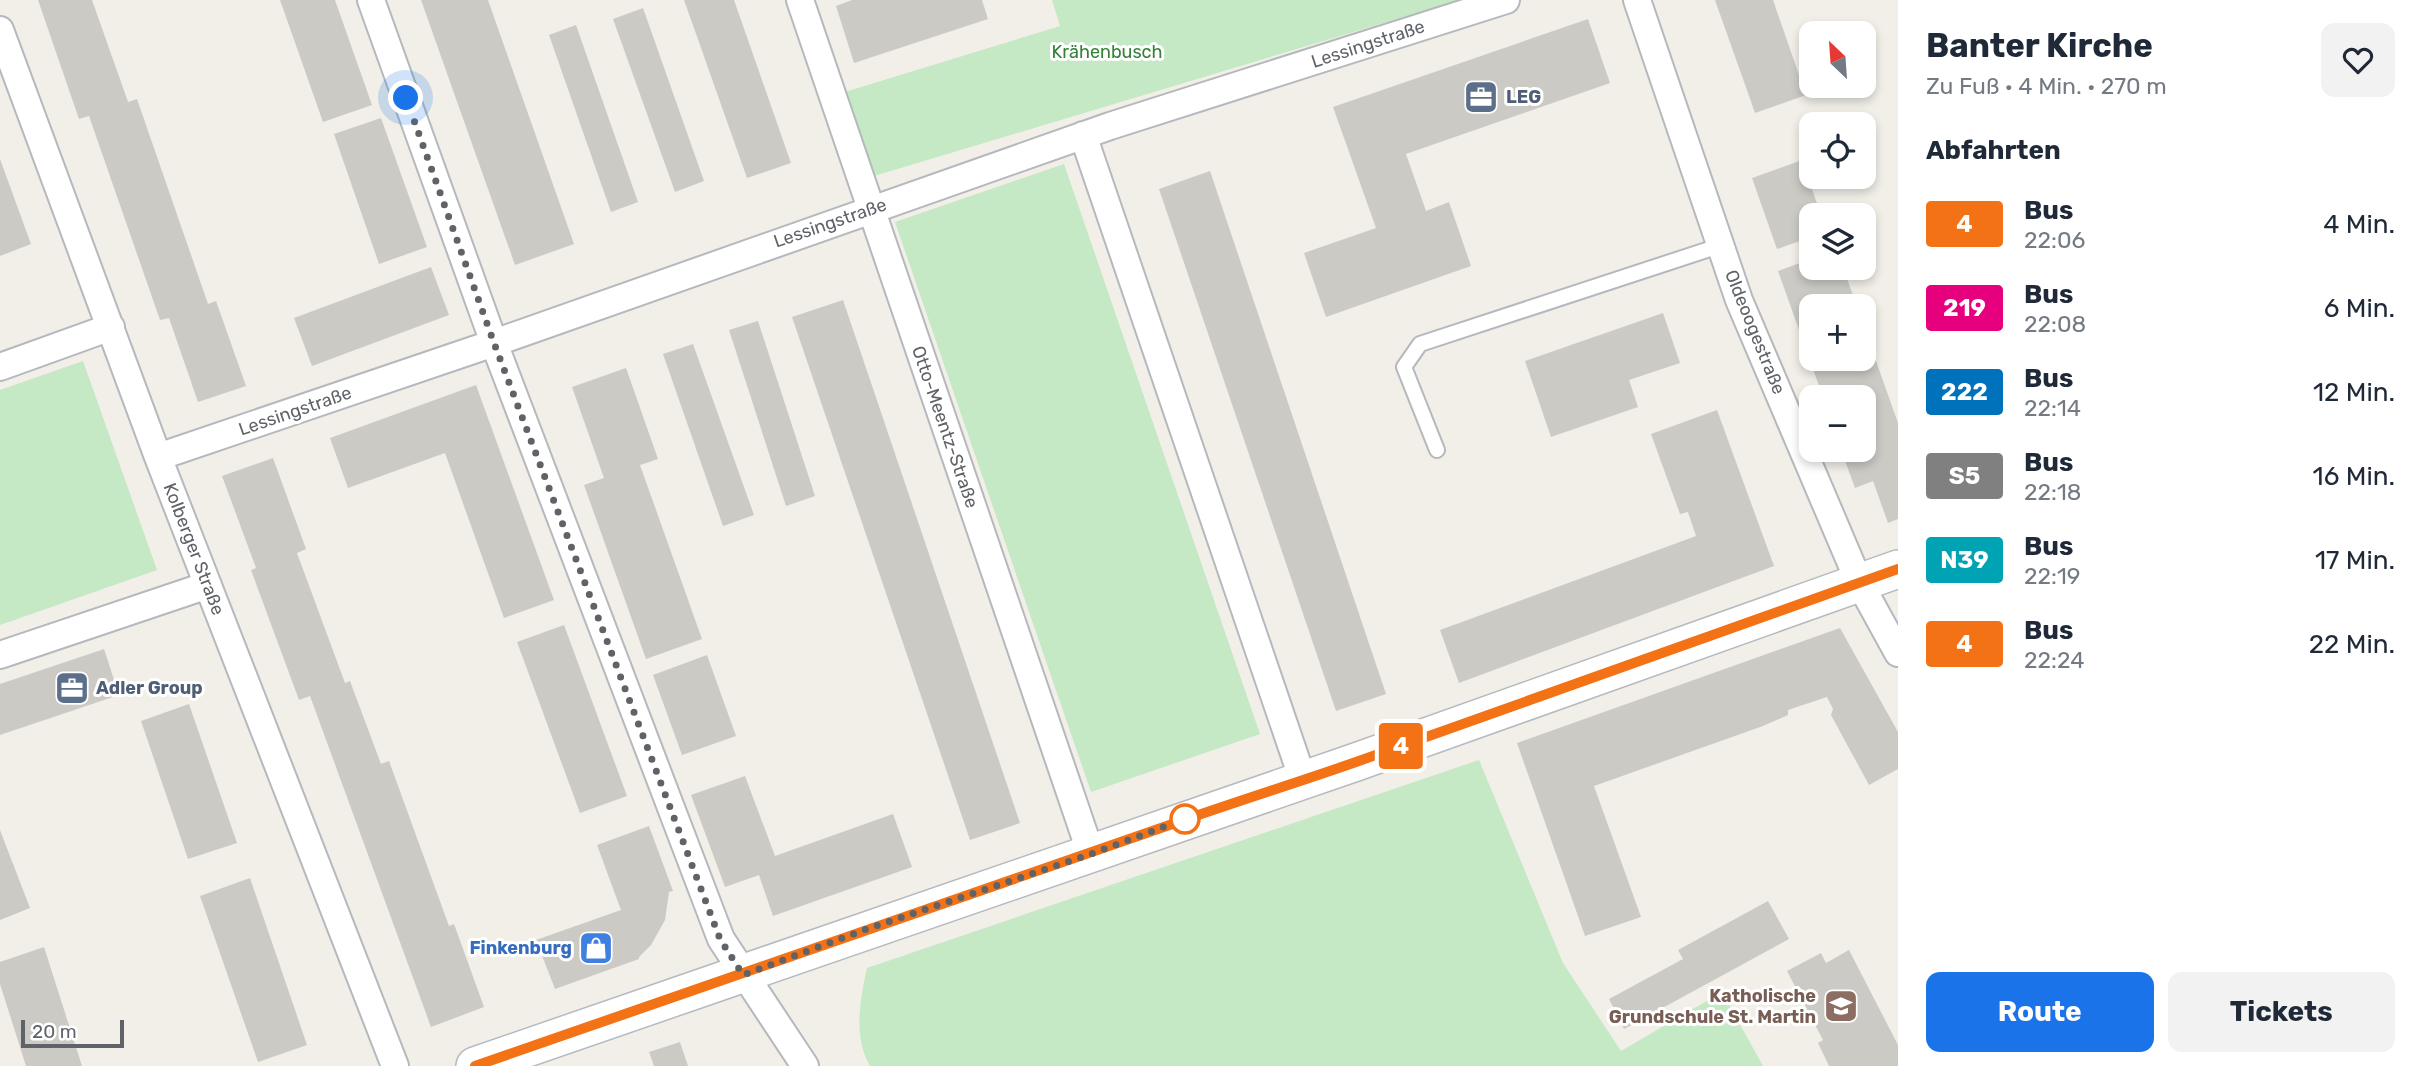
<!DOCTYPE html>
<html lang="de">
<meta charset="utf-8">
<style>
:root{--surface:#fff;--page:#f2f2f3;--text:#1f2937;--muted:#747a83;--accent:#1a73e8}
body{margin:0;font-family:Rubik,sans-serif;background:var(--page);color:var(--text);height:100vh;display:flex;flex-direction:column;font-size:26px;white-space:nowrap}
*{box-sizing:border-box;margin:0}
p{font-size:23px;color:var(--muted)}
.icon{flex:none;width:38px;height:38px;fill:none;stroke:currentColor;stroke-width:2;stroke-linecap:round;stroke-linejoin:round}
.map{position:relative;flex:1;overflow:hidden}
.drawer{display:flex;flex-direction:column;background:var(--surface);width:525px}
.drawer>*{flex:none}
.badge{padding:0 14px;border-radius:5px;font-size:24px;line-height:46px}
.needle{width:46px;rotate:335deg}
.controls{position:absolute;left:1799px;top:21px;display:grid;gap:14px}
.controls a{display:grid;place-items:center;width:77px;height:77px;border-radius:14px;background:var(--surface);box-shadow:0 4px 10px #0003;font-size:35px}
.scale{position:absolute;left:21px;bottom:18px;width:103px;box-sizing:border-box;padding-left:7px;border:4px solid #5f6368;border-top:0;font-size:19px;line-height:24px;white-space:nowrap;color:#5f6368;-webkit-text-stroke:5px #fff;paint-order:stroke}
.you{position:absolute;width:35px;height:35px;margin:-18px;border:5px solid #fff;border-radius:50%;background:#1a73e8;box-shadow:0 0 0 10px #1a73e833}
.map>.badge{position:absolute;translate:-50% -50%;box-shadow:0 0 0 4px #fff}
h2{padding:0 28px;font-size:26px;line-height:63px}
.round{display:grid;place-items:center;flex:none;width:74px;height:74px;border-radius:14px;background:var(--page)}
.overview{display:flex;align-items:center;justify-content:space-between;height:119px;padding:0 28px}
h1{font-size:33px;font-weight:700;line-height:52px}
.action{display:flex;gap:14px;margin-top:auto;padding:14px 28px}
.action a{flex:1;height:80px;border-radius:14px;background:var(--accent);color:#fff;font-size:28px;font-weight:700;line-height:80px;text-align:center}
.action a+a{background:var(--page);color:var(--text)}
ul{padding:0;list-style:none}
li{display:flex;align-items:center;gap:21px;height:84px;padding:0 28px}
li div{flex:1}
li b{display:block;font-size:26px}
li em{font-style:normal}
li .badge{min-width:77px;font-weight:700;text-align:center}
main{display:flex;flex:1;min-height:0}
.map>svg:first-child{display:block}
</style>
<main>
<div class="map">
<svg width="1898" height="1066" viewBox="0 0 1898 1066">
<rect width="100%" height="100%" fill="#f1efe8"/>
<!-- green -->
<path fill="#c5e8c5" d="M 1052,0 L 1460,0 L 861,180 L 835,95 L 1060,26 Z
M 1064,164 L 1260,734 L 1091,792 L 895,222 Z
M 83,361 L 157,570 L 0,625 L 0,390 Z
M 1479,760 L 1563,963 L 1621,1051 L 1722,992 L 1763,1066 L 870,1066 C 853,1036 860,1000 867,968 Z"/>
<!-- building -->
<path fill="#cccac5" d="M 38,0 L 92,0 L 128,102 L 137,99 L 208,304 L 216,301 L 246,386 L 198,402 L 169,318 L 160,320 L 89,116 L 79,119 Z
M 280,0 L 335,0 L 372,105 L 323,122 Z
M 421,0 L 488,0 L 574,244 L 515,265 Z
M 684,0 L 734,0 L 791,163 L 747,178 Z
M 852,0 L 982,0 L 988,19 L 854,63 L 836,6 Z
M 1715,0 L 1773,0 L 1806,95 L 1755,113 Z
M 643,8 L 704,181 L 675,192 L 613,19 Z
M 1588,19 L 1610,83 L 1406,154 L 1426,211 L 1449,202 L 1471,266 L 1326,317 L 1304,253 L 1376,228 L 1333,107 Z
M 576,25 L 638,202 L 611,212 L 549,35 Z
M 381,118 L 427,247 L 379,264 L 334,134 Z
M 0,159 L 31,244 L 0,256 Z
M 1802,160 L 1821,215 L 1811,215 L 1811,237 L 1777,249 L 1752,178 Z
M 1210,171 L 1386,694 L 1336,711 L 1159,189 Z
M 1811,259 L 1811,268 L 1843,268 L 1857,306 L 1811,306 L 1811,359 L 1864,359 L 1864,327 L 1898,423 L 1898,519 L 1888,523 L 1873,481 L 1855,488 L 1841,450 L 1864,450 L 1864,397 L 1823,397 L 1778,271 Z
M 431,267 L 449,315 L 312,366 L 294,318 Z
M 843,300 L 1020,823 L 970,840 L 792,317 Z
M 1663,313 L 1680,363 L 1629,380 L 1638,407 L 1551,437 L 1525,361 Z
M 758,321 L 815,496 L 786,506 L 729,330 Z
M 693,344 L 754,515 L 723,526 L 663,354 Z
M 626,368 L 658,459 L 640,465 L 702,639 L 646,659 L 584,485 L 604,478 L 572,387 Z
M 476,385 L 554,600 L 504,618 L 445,453 L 348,488 L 330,438 Z
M 1717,410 L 1774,566 L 1459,683 L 1440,630 L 1696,536 L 1688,512 L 1680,514 L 1651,434 Z
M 273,458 L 306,549 L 297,553 L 345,683 L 350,681 L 381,764 L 389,761 L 449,926 L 454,924 L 484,1007 L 431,1027 L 310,696 L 299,700 L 251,570 L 256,568 L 222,476 Z
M 564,625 L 627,796 L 580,813 L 517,642 Z
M 1840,628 L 1898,732 L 1898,769 L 1869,785 L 1831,715 L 1833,709 L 1827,697 L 1788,710 L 1788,715 L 1763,726 L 1594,786 L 1641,917 L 1585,936 L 1517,743 Z
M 104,649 L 119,695 L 0,735 L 0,684 Z
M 707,655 L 736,736 L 682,755 L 653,675 Z
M 189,704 L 237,843 L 188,859 L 141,721 Z
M 745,776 L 775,856 L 893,814 L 912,867 L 773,916 L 759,875 L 725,887 L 691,795 Z
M 649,826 L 673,891 L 669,892 L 665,920 L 651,945 L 639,957 L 639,959 L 555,989 L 536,940 L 621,910 L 597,845 Z
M 0,830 L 30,908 L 0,920 Z
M 250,878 L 307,1045 L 258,1062 L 200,896 Z
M 1768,901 L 1789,939 L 1624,1029 L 1609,999 L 1683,959 L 1678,950 Z
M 44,947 L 82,1066 L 26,1066 L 0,984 L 0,962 Z
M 1849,950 L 1898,1045 L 1898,1066 L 1829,1066 L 1818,1043 L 1823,1040 L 1787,971 L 1821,953 L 1826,963 Z
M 680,1042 L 688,1066 L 654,1066 L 649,1052 Z"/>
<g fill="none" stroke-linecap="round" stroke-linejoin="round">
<!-- service casing -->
<g stroke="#b5b8bc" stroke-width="18">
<path id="service" d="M 1437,450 L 1404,367 L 1420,344 L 1722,245"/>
</g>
<!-- minor casing -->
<g stroke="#b5b8bc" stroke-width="30">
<path id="minor" d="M 371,0 L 494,343 L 721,939 L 805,1066
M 800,0 L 1091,854
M 1637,0 L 1739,300 L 1859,582 L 1898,653
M 0,30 L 158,457 L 395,1066
M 1083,135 L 1303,780
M 0,367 L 111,327
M 158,457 L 494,343 L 1110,126 L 1506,0
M 0,655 L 208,585"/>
</g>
<!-- secondary casing -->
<g stroke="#b6babf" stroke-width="40">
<path id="secondary" d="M 475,1066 L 1356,762 L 1898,569"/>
</g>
<!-- service -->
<use href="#service" stroke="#fff" stroke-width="14"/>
<!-- minor -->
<use href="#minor" stroke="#fff" stroke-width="26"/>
<!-- secondary -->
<use href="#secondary" stroke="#fff" stroke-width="37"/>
</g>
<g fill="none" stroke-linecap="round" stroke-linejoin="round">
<!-- line casing -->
<g stroke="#fff" stroke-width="16">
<path id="line" d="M 475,1066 C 712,985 948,902 1184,820 C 1241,800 1299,782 1356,762 C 1537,698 1717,632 1898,569"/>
</g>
<!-- line -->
<use href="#line" stroke="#f47216" stroke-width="10"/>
<!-- walk -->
<path stroke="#5f6368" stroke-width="7" stroke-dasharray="0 12.6" d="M 406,98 L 494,343 L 720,939 L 743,975 L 864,930 L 1091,854 L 1185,819"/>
</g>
<!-- icons -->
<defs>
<g id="office-square" transform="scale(1.75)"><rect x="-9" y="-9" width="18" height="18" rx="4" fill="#5c6f8a" stroke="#fff"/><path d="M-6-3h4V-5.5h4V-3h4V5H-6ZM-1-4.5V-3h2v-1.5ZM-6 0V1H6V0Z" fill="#fff"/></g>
<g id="shop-square" transform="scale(1.75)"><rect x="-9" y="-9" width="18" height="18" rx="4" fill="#3f7fe0" stroke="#fff"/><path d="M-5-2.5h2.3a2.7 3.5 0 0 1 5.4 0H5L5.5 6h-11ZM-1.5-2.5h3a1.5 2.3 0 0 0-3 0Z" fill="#fff"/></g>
<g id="school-square" transform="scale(1.75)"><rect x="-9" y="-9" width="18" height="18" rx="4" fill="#8d6e63" stroke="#fff"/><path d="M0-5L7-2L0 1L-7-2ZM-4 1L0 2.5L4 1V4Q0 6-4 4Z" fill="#fff"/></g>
</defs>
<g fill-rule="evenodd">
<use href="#office-square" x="1481" y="97"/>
<use href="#office-square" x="72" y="688"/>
<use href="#shop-square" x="596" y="948"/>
<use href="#school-square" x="1841" y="1006"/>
</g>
<!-- markers -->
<circle fill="#fff" stroke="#f47216" stroke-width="3.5" cx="1185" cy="819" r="14"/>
<g text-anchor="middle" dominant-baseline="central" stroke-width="6" stroke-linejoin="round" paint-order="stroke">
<!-- street labels -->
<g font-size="18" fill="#5f6368" stroke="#fff">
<text transform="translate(1368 44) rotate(-18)">Lessingstraße</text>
<text transform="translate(830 223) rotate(-19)">Lessingstraße</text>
<text transform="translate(1755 332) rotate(68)">Oldeoogestraße</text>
<text transform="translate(295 411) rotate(-19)">Lessingstraße</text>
<text transform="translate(945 427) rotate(71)">Otto-Meentz-Straße</text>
<text transform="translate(194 549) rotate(69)">Kolberger Straße</text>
</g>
<!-- park labels -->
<g font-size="18" fill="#348238" stroke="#fff">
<text x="1107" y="52">Krähenbusch</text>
</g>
<!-- service labels -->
<g font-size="18" font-weight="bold" fill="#4e5e75" stroke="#fff" text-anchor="start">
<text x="1506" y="97">LEG</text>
<text x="96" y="688">Adler Group</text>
</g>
<!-- shop labels -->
<g font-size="18" font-weight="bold" fill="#366cbe" stroke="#fff" text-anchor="end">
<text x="572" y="948">Finkenburg</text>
</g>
<!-- education labels -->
<g font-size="18" font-weight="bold" fill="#785e54" stroke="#fff" text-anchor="end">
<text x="1816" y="996">Katholische<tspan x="1816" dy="21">Grundschule St. Martin</tspan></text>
</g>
</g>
</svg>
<div class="controls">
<a><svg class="needle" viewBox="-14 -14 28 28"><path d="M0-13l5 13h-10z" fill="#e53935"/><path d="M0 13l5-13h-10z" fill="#747a83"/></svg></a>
<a><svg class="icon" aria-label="locate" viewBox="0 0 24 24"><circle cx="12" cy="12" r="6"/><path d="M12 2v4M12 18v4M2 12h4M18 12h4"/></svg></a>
<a><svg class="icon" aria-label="layers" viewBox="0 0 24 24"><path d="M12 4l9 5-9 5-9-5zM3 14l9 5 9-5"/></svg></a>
<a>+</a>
<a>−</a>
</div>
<div class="scale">20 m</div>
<div class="you" style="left:406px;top:98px"></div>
<b class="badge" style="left:1401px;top:746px;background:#f47216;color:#fff">4</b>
</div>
<section class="drawer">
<div class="overview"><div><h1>Banter Kirche</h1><p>Zu Fuß · 4 Min. · 270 m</p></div><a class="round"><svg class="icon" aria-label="heart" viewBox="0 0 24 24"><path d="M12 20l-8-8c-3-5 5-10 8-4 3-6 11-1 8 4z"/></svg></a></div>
<h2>Abfahrten</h2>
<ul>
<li><span class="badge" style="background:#f47216;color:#fff">4</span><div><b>Bus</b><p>22:06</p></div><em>4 Min.</em></li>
<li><span class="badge" style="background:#e6007e;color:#fff">219</span><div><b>Bus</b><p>22:08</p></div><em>6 Min.</em></li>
<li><span class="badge" style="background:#0072bc;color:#fff">222</span><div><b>Bus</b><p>22:14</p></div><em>12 Min.</em></li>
<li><span class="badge" style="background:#808080;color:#fff">S5</span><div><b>Bus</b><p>22:18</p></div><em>16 Min.</em></li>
<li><span class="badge" style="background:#00a3b4;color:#fff">N39</span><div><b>Bus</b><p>22:19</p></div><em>17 Min.</em></li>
<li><span class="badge" style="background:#f47216;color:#fff">4</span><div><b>Bus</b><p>22:24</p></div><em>22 Min.</em></li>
</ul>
<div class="action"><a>Route</a><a>Tickets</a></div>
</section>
</main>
